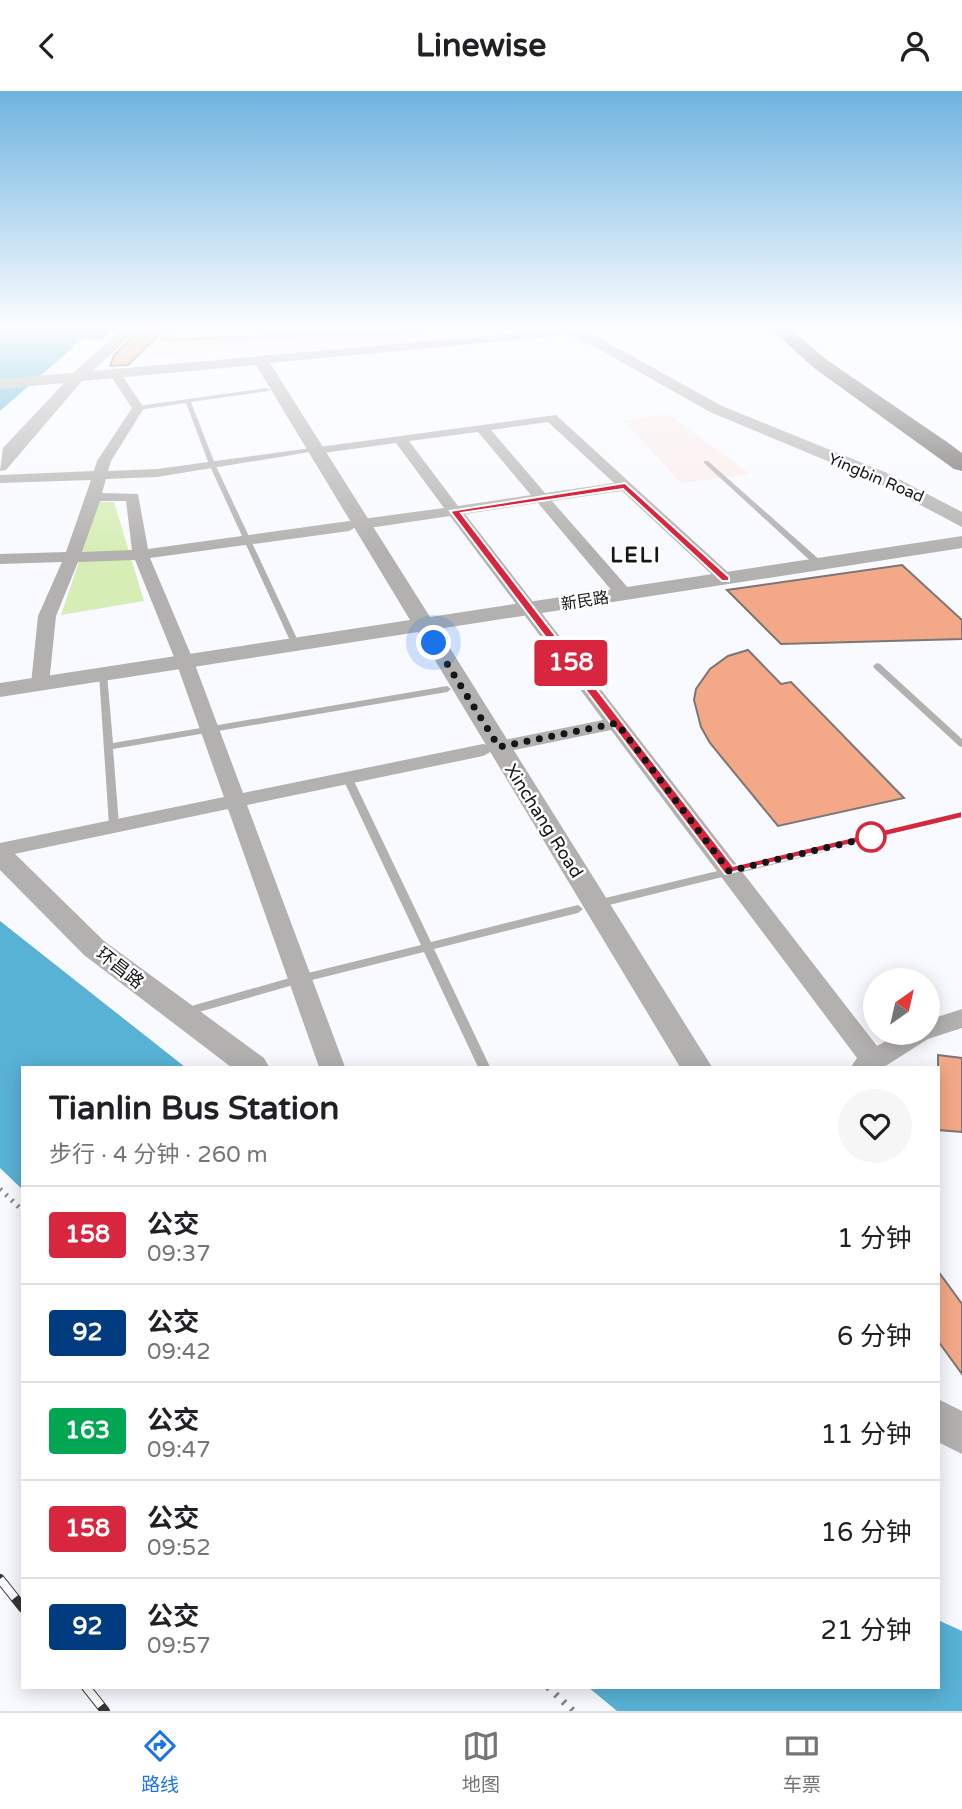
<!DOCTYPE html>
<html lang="zh">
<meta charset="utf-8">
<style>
:root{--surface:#fff;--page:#f6f6f6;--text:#202124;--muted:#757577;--line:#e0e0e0;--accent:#1a73e8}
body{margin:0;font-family:"Varela Round","Noto Sans SC",sans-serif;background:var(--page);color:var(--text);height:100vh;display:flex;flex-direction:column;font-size:26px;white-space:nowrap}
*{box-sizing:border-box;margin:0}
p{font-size:23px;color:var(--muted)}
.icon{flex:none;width:38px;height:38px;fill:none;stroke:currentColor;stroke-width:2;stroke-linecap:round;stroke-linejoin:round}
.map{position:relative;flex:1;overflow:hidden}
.side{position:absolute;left:21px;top:975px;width:919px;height:623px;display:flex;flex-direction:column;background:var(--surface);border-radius:0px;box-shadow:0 4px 18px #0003}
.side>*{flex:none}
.badge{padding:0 14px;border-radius:5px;font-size:24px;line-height:46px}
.needle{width:46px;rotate:34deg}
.controls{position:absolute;left:863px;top:877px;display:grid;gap:14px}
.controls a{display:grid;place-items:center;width:77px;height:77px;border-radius:50%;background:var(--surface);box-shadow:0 4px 18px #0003;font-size:35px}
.you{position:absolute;width:35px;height:35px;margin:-18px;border:5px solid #fff;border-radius:50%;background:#1a73e8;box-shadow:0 0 0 10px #1a73e833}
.map>.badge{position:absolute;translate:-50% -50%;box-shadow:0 0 0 4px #fff}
.round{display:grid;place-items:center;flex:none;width:74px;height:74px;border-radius:37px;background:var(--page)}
.head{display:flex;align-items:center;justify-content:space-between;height:119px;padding:0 28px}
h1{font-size:33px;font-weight:800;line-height:52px}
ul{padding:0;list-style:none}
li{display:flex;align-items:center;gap:21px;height:98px;padding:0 28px;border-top:2px solid var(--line)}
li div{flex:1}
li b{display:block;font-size:26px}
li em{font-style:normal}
li .badge{min-width:77px;font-weight:700;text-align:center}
header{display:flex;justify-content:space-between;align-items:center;height:91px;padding:0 28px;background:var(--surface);font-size:32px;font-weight:800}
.tabs{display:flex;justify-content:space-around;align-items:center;height:98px;border-top:2px solid var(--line);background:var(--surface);font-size:19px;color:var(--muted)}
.tabs a{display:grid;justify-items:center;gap:4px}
.tabs .active{color:var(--accent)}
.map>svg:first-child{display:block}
</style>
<header><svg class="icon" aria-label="back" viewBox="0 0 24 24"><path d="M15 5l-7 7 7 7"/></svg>Linewise<svg class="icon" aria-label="person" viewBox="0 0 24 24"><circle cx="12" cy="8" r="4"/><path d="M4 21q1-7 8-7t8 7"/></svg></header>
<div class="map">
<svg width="962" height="1620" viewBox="0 0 962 1620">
<rect width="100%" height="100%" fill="#f8faff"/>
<!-- education -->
<path fill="#fcecea" d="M 166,237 L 504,237 L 505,239 L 463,241 L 464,248 L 390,254 L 387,249 L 135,267 Z
M 668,323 L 750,383 L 681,392 L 624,330 Z"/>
<!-- green -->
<path fill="#d6eeb5" d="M 99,411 L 114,411 L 144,510 L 61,524 Z"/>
<!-- water -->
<path fill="#58b2d5" d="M 0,237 L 115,237 L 101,249 L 84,247 L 0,320 Z
M 0,830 L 185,976 L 23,976 L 23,1099 L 0,1077 Z
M 938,1529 L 962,1540 L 962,1620 L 617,1620 L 588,1596 L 938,1596 Z"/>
<!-- building -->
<path fill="#f3a987" stroke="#7c7674" stroke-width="2" d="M 142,237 L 166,237 L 128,274 L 110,275 L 114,264 Z
M 902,474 L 962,529 L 962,548 L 781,553 L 727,499 Z
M 748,559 L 781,593 L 791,591 L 904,707 L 778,735 L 710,652 L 701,636 L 694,609 L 696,598 L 710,578 L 728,565 Z
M 938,964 L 962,967 L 962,1041 L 938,1039 Z
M 938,1180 L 962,1213 L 962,1283 L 938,1250 Z"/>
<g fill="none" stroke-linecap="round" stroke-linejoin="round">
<!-- path-far1 -->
<path stroke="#848589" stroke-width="5" stroke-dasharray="2 6" stroke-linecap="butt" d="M 0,1098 L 23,1120"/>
<!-- path -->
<path stroke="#848589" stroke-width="7" stroke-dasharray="2.5 8" stroke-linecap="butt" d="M 548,1596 L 573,1620"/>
<!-- service -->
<path fill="#b3b1af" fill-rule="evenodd" d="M 172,237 L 177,237 L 167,247 L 414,240 L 414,237 L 418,237 L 420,241 L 417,243 L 160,250 L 160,248 Z
M 267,297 L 270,299 L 269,300 L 191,311 L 215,373 L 300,554 L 296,556 L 292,554 L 209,373 L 186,312 L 138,319 L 135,317 L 138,315 Z
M 704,370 L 708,370 L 822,471 L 822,475 L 816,475 L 704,372 Z
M 877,572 L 880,573 L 962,648 L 962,656 L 959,655 L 874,577 L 873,575 Z
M 103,580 L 107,583 L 113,652 L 447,595 L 451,598 L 447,601 L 113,658 L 119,734 L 114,737 L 109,734 L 99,583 Z
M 347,683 L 352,686 L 431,851 L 578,814 L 583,818 L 578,822 L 434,858 L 490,976 L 478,976 L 424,861 L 300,892 L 185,925 L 181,924 L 179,921 L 181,918 L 300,884 L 421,854 L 342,686 Z
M 962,721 L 962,727 L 597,817 L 592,813 L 597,809 Z"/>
<!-- minor -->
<path fill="#b3b1af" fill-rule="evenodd" d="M 114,277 L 118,278 L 144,317 L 111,370 L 108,380 L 157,378 L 556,324 L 732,485 L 732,491 L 720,491 L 622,400 L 552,410 L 630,499 L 632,503 L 624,508 L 618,507 L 538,412 L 465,423 L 877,955 L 900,942 L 928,942 L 928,929 L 962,918 L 962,937 L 928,948 L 884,976 L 851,976 L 857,967 L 611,639 L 499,662 L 492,660 L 483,665 L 247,714 L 345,976 L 319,976 L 228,718 L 0,766 L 0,752 L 224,706 L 176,571 L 135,469 L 78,471 L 56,525 L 49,593 L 40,599 L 31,593 L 38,525 L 62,471 L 0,473 L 0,463 L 66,461 L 91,389 L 0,392 L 0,384 L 94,380 L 97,370 L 132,317 L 108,281 ZM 548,331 L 614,392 L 545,402 L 491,339 ZM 478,341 L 531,404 L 458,415 L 409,350 ZM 396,352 L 444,417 L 362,428 L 355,432 L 349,430 L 148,458 L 138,403 L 102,402 L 106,388 L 157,386 L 310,361 L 316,363 ZM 100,410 L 126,410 L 132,459 L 82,461 ZM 450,425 L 603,629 L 499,650 L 490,655 L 483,653 L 243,702 L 194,571 L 150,467 L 349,440 L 356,436 L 362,438 Z"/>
<!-- tertiary -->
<path fill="#b3b1af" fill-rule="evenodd" d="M 124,237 L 139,237 L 93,280 L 574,237 L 605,250 L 722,315 L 885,381 L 962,421 L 962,436 L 873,389 L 710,321 L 595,256 L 568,244 L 270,272 L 430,526 L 962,445 L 962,457 L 438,538 L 712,976 L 680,976 L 418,541 L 0,606 L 0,592 L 410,529 L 256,274 L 82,290 L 6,379 L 0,380 L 3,357 L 64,292 L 0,298 L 0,288 L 73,282 Z
M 0,754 L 9,757 L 104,850 L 264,967 L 269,976 L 231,976 L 84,864 L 0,779 Z
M 938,1308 L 962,1320 L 962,1363 L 938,1351 Z"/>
<!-- trunk -->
<path fill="#6e6a66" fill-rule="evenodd" d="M 770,237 L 789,237 L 827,269 L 947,351 L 962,362 L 962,380 L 954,378 L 814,277 Z"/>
<!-- rail casing -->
<g stroke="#353639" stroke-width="10">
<path id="rail" d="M 0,1488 L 23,1517
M 86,1596 L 105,1620"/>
</g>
<!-- rail -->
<use href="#rail" stroke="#fff" stroke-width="8" stroke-dasharray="24" stroke-linecap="butt"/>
</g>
<!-- sky -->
<linearGradient id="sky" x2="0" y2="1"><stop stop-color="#6eb3e0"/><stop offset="0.51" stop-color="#fcfdff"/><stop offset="1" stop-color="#fcfdff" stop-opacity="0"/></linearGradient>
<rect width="962" height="463" fill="url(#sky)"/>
<!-- line -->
<path fill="#d7263d" stroke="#fff" stroke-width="2" d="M 625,392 L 729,486 L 729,490 L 722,490 L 623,398 L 461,422 L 733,775 L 962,720 L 962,727 L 725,783 L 450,420 Z"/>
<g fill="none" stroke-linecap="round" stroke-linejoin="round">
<!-- walk -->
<path stroke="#151618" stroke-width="7" stroke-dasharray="0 12.6" d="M 434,552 L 499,656 L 617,632 L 729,780 L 871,746"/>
</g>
<!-- markers -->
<circle fill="#fff" stroke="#d7263d" stroke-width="3.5" cx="871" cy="746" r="14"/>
<g text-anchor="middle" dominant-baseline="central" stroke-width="5" stroke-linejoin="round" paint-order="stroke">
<!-- far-street labels -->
<g font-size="16" fill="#151618" stroke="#fff">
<text transform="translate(876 387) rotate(23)">Yingbin Road</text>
<text transform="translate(585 510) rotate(-9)">新民路</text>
</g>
<!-- street labels -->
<g font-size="18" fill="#151618" stroke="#fff">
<text transform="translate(544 730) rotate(58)">Xinchang Road</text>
<text transform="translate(120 877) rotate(38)">环昌路</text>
</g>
<!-- far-district labels -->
<g font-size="21" font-weight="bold" letter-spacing="2" fill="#151618" stroke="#fff">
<text x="636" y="464">LELI</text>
</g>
</g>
</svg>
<div class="controls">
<a><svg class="needle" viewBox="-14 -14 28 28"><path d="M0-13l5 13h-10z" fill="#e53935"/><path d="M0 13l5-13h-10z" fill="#757577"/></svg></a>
</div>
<div class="you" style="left:434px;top:552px"></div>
<b class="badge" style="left:571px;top:572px;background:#d7263d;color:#fff">158</b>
<section class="side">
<div class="head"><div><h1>Tianlin Bus Station</h1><p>步行 · 4 分钟 · 260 m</p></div><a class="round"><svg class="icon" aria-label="heart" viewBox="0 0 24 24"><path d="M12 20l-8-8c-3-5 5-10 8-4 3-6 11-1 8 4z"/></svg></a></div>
<ul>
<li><span class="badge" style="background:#d7263d;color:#fff">158</span><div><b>公交</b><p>09:37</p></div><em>1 分钟</em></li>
<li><span class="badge" style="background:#003b80;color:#fff">92</span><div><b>公交</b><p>09:42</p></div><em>6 分钟</em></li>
<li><span class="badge" style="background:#00a651;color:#fff">163</span><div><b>公交</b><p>09:47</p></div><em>11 分钟</em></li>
<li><span class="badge" style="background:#d7263d;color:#fff">158</span><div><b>公交</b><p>09:52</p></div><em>16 分钟</em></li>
<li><span class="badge" style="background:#003b80;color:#fff">92</span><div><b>公交</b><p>09:57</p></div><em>21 分钟</em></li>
</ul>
</section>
</div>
<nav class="tabs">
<a class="active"><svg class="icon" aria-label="directions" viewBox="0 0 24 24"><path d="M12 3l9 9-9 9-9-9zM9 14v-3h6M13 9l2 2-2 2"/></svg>路线</a>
<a><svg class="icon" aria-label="map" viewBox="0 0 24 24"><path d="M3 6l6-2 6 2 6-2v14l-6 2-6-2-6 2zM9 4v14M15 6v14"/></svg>地图</a>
<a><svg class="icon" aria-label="tickets" viewBox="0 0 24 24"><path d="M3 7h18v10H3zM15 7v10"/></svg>车票</a>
</nav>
